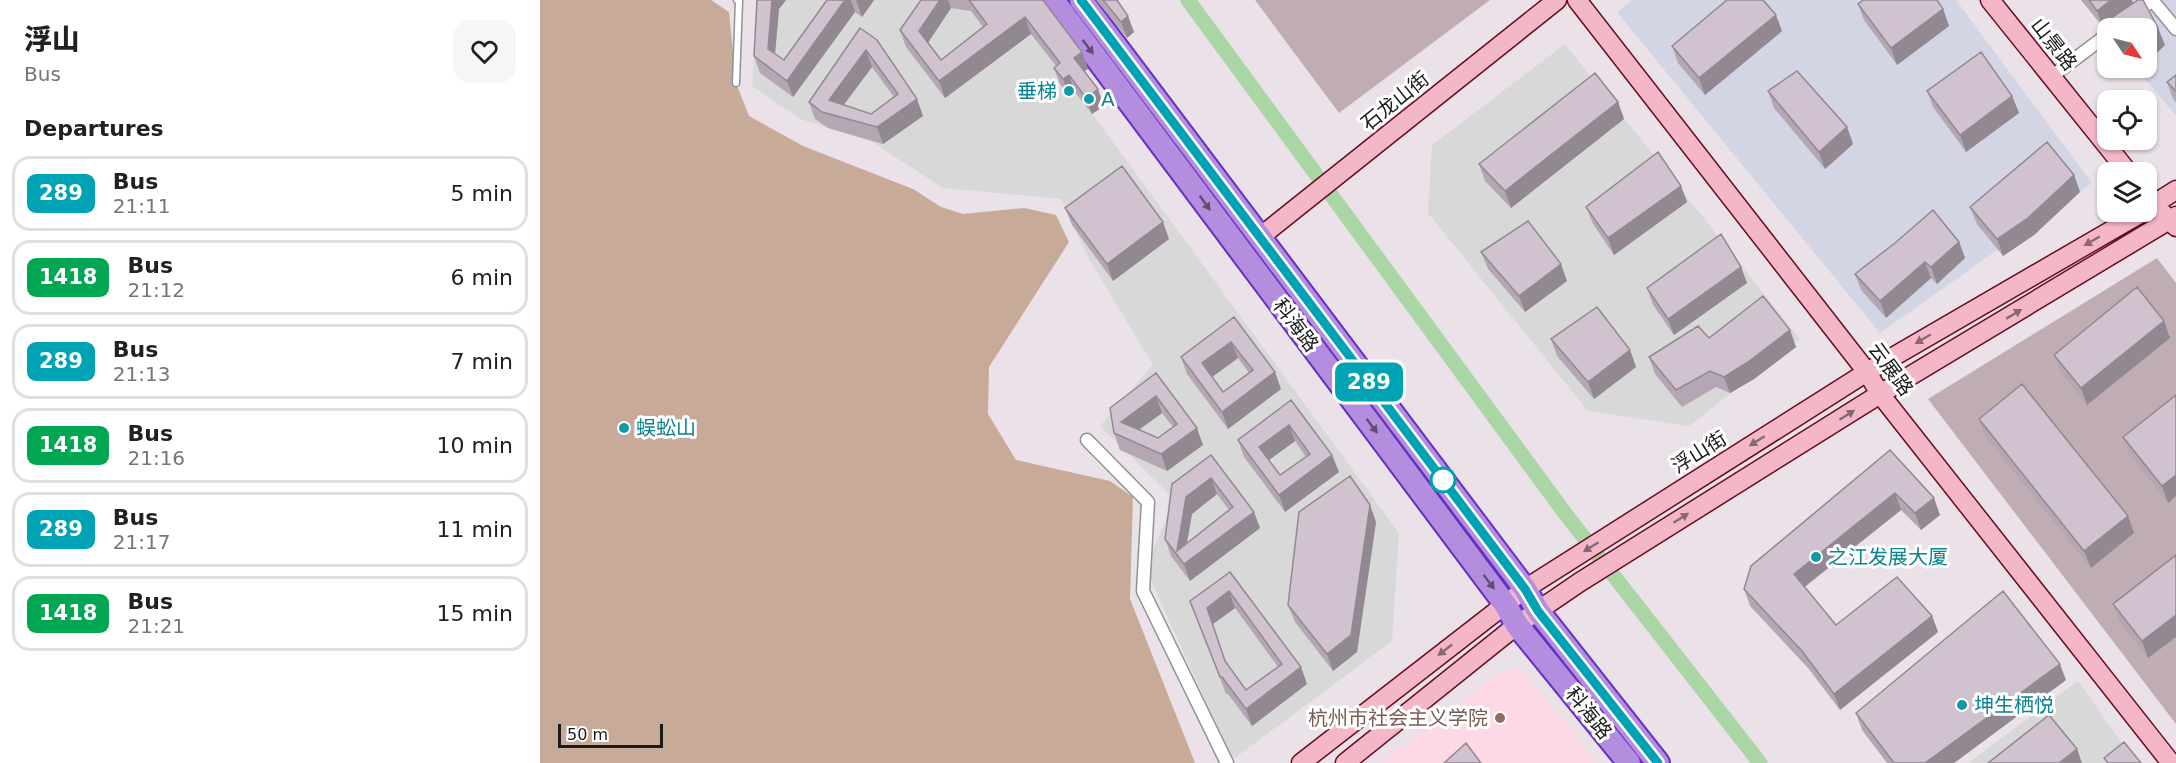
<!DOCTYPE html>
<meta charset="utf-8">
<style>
:root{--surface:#fff;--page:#f6f6f6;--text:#202124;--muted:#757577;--line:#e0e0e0}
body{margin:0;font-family:"DejaVu Sans","Noto Sans SC",sans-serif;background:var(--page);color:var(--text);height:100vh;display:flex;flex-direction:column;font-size:22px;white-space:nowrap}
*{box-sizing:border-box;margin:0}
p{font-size:20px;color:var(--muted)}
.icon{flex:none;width:33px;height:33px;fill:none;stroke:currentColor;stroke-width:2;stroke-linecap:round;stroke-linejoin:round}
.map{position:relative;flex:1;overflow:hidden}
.sheet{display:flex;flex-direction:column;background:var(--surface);width:540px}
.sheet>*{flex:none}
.badge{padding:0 12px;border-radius:9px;font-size:21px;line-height:39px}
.needle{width:39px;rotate:125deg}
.controls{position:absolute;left:1557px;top:18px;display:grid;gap:12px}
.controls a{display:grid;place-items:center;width:60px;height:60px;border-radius:12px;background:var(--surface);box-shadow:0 2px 4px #0004;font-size:30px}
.scale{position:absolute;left:18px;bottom:15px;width:105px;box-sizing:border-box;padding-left:6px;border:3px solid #1b1b1b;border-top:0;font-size:16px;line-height:21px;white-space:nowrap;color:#1b1b1b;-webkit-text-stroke:4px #fff;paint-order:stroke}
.map>.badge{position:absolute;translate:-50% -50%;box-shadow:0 0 0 3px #fff}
h2{padding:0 24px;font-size:22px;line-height:54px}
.round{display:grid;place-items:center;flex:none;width:63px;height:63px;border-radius:18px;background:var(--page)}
.headline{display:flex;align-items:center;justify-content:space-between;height:102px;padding:0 24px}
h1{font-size:28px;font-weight:800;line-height:45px}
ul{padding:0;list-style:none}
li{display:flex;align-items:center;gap:18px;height:75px;margin:0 12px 9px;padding:0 12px;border:3px solid var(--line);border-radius:18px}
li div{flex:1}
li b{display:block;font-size:22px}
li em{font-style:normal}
li .badge{min-width:66px;font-weight:700;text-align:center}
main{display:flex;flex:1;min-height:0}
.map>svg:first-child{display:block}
</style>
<main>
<section class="sheet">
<div class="headline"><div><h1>浮山</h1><p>Bus</p></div><a class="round"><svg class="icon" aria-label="heart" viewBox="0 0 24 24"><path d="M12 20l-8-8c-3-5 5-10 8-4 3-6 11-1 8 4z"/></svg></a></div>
<h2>Departures</h2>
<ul>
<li><span class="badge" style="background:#00a3b4;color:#fff">289</span><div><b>Bus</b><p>21:11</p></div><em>5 min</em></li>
<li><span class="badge" style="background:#00a651;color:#fff">1418</span><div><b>Bus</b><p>21:12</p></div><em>6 min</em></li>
<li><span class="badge" style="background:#00a3b4;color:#fff">289</span><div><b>Bus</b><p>21:13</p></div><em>7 min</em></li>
<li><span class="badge" style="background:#00a651;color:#fff">1418</span><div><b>Bus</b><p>21:16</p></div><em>10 min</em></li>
<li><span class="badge" style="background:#00a3b4;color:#fff">289</span><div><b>Bus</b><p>21:17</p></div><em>11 min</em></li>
<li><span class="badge" style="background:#00a651;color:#fff">1418</span><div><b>Bus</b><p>21:21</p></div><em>15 min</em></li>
</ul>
</section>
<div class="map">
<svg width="1636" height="763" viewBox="0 0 1636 763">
<rect width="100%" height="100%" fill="#ebe1e8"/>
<!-- residential -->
<path fill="#d8d8d9" d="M 218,0 L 469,0 L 859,533 L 852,641 L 692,760 L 605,567 L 635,500 L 560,426 L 613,365 L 549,259 L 521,199 L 403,188 L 332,142 L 260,119 L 212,86 Z
M 1025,44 L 1260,339 L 1149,426 L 1048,411 L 888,213 L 892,145 Z
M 1538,681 L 1596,763 L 1428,763 Z"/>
<!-- industrial -->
<path fill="#d3d5e4" d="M 1092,0 L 1416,0 L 1552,183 L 1340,333 L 1077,12 Z
M 1541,0 L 1636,0 L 1636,116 L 1596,68 L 1606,68 L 1606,28 L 1568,28 L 1567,32 Z"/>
<!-- education -->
<path fill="#fcd9e5" d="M 979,667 L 1058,763 L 840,763 L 958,674 Z"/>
<!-- construction -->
<path fill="#bfadb3" d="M 715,0 L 950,0 L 799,113 Z
M 1617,258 L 1636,283 L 1636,724 L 1388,399 Z"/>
<!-- forest -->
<path fill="#c8aa98" d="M 0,0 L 171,0 L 189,12 L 196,83 L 209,116 L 263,146 L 373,189 L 401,207 L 423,214 L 484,208 L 516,215 L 529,242 L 449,367 L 448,414 L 476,460 L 570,481 L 593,497 L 590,599 L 655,763 L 0,763 Z"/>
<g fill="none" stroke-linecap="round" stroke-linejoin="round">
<!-- canal -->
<path stroke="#a9d6a4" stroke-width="15" d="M 648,0 L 1024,512 L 1220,763"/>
<!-- lane casing -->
<g stroke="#929292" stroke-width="9">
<path id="lane" d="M 196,83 L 199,1 L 197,0"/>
</g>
<!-- street casing -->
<g stroke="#929292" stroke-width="15">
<path id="street" d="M 1612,0 L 1636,29
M 1575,28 L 1613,0
M 1511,77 L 1568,34
M 547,440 L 608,502 L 603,591 L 687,763"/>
</g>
<!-- secondary casing -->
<g stroke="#670c20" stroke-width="21">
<path id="secondary" d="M 1037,0 L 1327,372 L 1340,394 L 1631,763
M 1450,0 L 1588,172
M 1606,196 L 1636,227
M 1606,209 L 1636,190
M 720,237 L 1017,0
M 761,763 L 985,589 L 1327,372 L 1603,212
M 805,763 L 977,625 L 1040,582 L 1340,394 L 1636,216"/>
</g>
<!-- highway casing -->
<g stroke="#6230c7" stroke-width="26">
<path id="highway" d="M 513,0 L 965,604 L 977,625 L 1089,763
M 541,0 L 985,589 L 998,611 L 1118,763"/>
</g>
<!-- lane -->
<use href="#lane" stroke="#fff" stroke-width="6"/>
<!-- street -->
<use href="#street" stroke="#fff" stroke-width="12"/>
<!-- secondary -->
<use href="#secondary" stroke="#f4b7c7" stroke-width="18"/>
<!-- highway -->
<use href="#highway" stroke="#b48dde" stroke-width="22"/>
</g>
<!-- wall -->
<path fill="#b4a7b3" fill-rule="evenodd" d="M 217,0 L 246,0 L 239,9 L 235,54 L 244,60 L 287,0 L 334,0 L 322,17 L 315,12 L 253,97 L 220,73 L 214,56 Z
M 381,0 L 503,0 L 542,52 L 548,69 L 544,71 L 564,106 L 552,114 L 535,92 L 529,96 L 520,84 L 514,68 L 516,66 L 491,34 L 405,98 L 366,47 L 360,30 ZM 411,8 L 431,11 L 443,27 L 401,60 L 388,43 Z
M 556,0 L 577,0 L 594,32 L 587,38 Z
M 1541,0 L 1592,0 L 1593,3 L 1625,45 L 1606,63 L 1606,28 L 1569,28 L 1568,24 L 1563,27 Z
M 1318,4 L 1403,9 L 1409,26 L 1357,65 L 1324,20 Z
M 320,28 L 383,116 L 343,144 L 288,128 L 275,119 L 269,102 ZM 332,67 L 354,97 L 331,114 L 304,105 Z
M 1242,31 L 1165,95 L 1138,63 L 1132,46 Z
M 1636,75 L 1636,102 L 1633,99 L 1627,82 Z
M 1228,91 L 1307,127 L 1313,144 L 1285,169 L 1234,108 Z
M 1387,91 L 1472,96 L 1479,113 L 1426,152 L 1393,107 Z
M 1078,102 L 1084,119 L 971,208 L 945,181 L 939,164 Z
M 1534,175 L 1540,192 L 1494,235 L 1463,256 L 1437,224 L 1430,207 Z
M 1141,186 L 1147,202 L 1074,255 L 1053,224 L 1046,207 Z
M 525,208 L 629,239 L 573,281 L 532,225 Z
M 1419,242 L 1425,258 L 1397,284 L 1391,278 L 1346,318 L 1321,290 L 1315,274 Z
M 941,252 L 1027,281 L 985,312 L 948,269 Z
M 1201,267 L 1207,283 L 1134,335 L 1113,305 L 1107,288 Z
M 694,317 L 741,389 L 688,429 L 647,374 L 641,357 ZM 698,358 L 709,373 L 683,392 L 672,377 Z
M 1624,321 L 1630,338 L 1547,405 L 1520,371 L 1514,355 Z
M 1250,330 L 1256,347 L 1214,379 L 1190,393 L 1176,387 L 1142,407 L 1115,374 L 1109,357 L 1169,338 Z
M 1011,339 L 1090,350 L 1096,367 L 1054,399 L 1017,356 Z
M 616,373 L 663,445 L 627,471 L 580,450 L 574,433 ZM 622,413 L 633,427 L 618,438 L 599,430 Z
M 1636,395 L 1636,496 L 1628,503 L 1589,454 L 1583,437 Z
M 751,400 L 792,455 L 799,472 L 745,512 L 704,457 L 698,440 ZM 755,441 L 766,457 L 740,475 L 729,460 Z
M 1439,419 L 1588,516 L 1594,533 L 1551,568 L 1445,436 Z
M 1350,450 L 1400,515 L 1381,530 L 1361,510 L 1265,587 L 1296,625 L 1392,616 L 1398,632 L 1300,710 L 1268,668 L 1210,606 L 1204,589 Z
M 671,455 L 720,528 L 650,581 L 631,556 L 625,539 ZM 677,494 L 689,510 L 647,543 L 652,514 Z
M 836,522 L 817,652 L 793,671 L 755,622 L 748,605 Z
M 1636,555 L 1636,637 L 1608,658 L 1579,621 L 1573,604 Z
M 690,572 L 767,684 L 712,726 L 688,694 L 686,694 L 657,618 ZM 695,608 L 738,667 L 706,690 L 685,662 L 673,624 Z
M 1526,680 L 1414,763 L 1347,763 L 1322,730 L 1316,713 Z"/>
<!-- shaded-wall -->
<path fill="#928892" d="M 232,0 L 246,0 L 239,9 L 234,65 L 228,49 Z
M 305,0 L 311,0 L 315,12 L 253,97 L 247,81 Z
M 316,0 L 334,0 L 322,17 Z
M 400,0 L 408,0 L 411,8 L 385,47 L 379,31 Z
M 1571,0 L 1592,0 L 1593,4 L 1563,27 L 1557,11 Z
M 1403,9 L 1409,26 L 1357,65 L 1351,48 Z
M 1236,15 L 1242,31 L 1165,95 L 1159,78 Z
M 588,16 L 594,32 L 587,38 L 581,22 Z
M 485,17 L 491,34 L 405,98 L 399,81 Z
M 1618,28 L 1625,45 L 1606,63 L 1606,40 Z
M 326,50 L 332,67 L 295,116 L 289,100 Z
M 542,52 L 548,69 L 540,74 L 534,58 Z
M 529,75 L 535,92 L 529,96 L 523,79 Z
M 558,89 L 564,106 L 552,114 L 546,98 Z
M 1472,96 L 1479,113 L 1426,152 L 1420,135 Z
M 377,99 L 383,116 L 343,144 L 337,127 Z
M 1078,102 L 1084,119 L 971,208 L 965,191 Z
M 1307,127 L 1313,144 L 1285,169 L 1279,152 Z
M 1534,175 L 1540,192 L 1494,235 L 1463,256 L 1457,239 Z
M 1141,186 L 1147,202 L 1074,255 L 1068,238 Z
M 623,222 L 629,239 L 573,281 L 567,264 Z
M 1419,242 L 1425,258 L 1397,284 L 1391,267 Z
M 1385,262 L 1391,278 L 1346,318 L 1340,301 Z
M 1021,264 L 1027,281 L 985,312 L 979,296 Z
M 1201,267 L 1207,283 L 1134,335 L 1128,319 Z
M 1624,321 L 1630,338 L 1547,405 L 1541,388 Z
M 1250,330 L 1256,347 L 1214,379 L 1190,393 L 1184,377 Z
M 691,342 L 698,358 L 668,380 L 662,363 Z
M 1090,350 L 1096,367 L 1054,399 L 1048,382 Z
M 735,372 L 741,389 L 688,429 L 682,412 Z
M 616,396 L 622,413 L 587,438 L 581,422 Z
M 749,425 L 755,441 L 725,463 L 719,447 Z
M 657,428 L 663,445 L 627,471 L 621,454 Z
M 792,455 L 799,472 L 745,512 L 739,495 Z
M 1636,475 L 1636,496 L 1628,503 L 1622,486 Z
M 671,478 L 677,494 L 652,514 L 643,564 L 637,551 L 646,497 Z
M 1355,493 L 1361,510 L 1260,590 L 1254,574 Z
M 1394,498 L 1400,515 L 1381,530 L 1375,513 Z
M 830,505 L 836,522 L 817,652 L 793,671 L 787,654 Z
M 714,512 L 720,528 L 650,581 L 644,564 Z
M 1588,516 L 1594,533 L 1551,568 L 1544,551 Z
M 689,591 L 695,608 L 673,624 L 667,608 Z
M 1636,615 L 1636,637 L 1608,658 L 1602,641 Z
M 1392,616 L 1398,632 L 1300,710 L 1294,694 Z
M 1520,664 L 1526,680 L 1414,763 L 1385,763 Z
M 761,667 L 767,684 L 712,726 L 706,709 Z
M 1537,749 L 1542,763 L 1519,763 Z"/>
<!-- building -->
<path fill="#d1c2d0" stroke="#928892" stroke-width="1.5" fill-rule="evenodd" d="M 217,0 L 232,0 L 228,49 L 244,60 L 287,0 L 305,0 L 247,81 L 214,56 Z
M 381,0 L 400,0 L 379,31 L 401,60 L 447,24 L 429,0 L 503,0 L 542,52 L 534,58 L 558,89 L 546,98 L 529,75 L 523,79 L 514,68 L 520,63 L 485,17 L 399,81 L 360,30 Z
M 563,0 L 577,0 L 588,16 L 581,22 Z
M 1187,0 L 1223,0 L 1236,15 L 1159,78 L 1132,46 Z
M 1323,0 L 1397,0 L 1403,9 L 1351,48 L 1318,4 Z
M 1549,0 L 1571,0 L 1557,11 Z
M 1598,0 L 1603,0 L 1618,28 L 1606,40 L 1606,28 L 1572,28 L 1568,23 L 1570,19 Z
M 320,28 L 337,40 L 377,99 L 337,127 L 282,112 L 269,102 ZM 326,50 L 358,94 L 331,114 L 289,100 Z
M 1441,52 L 1472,96 L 1420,135 L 1387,91 Z
M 1257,71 L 1307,127 L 1279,152 L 1228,91 Z
M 1055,73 L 1078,102 L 965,191 L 939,164 Z
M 1636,75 L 1636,91 L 1627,82 Z
M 1507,142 L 1534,175 L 1488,218 L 1457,239 L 1430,207 Z
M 1118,152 L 1141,186 L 1068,238 L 1046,207 Z
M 582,166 L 623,222 L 567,264 L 525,208 Z
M 1393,210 L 1419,242 L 1391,267 L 1385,262 L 1340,301 L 1315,274 L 1355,243 Z
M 988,221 L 1021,264 L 979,296 L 941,252 Z
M 1181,234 L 1201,267 L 1128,319 L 1107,288 Z
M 1597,287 L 1624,321 L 1541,388 L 1514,355 Z
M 1223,296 L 1250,330 L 1208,362 L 1184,377 L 1170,371 L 1136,390 L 1109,357 L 1158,326 L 1169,338 Z
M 1057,307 L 1090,350 L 1048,382 L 1011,339 Z
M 694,317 L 735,372 L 682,412 L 641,357 ZM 691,342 L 713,370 L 683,392 L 662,363 Z
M 616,373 L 657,428 L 621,454 L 574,433 L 570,408 ZM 616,396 L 637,424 L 618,438 L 581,422 Z
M 1482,384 L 1588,516 L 1544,551 L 1439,419 Z
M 1636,395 L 1636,475 L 1622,486 L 1583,437 Z
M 751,400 L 792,455 L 739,495 L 698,440 ZM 749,425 L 770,454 L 740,475 L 719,447 Z
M 1350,450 L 1394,498 L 1375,513 L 1355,493 L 1254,574 L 1296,625 L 1357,577 L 1392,616 L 1294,694 L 1262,651 L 1204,589 L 1211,566 Z
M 671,455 L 714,512 L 644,564 L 625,539 L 632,484 ZM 671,478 L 693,507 L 637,551 L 646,497 Z
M 810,476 L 830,505 L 811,635 L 787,654 L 748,605 L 759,512 Z
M 1636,555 L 1636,615 L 1602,641 L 1573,604 Z
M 690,572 L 761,667 L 706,709 L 682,677 L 680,677 L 650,601 ZM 689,591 L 742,664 L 706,690 L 685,661 L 667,608 Z
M 1463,591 L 1520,664 L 1385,763 L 1354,763 L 1316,713 Z
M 1509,715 L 1537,749 L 1519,763 L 1448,763 Z
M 1584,742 L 1601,763 L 1568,763 L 1564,758 Z
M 926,743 L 941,763 L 904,763 Z"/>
<!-- one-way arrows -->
<defs><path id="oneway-solid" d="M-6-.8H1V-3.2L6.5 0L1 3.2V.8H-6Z" transform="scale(1.5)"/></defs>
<g fill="#604e73">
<use href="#oneway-solid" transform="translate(548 47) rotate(53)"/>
<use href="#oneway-solid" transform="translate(665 203) rotate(54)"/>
<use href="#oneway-solid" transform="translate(832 426) rotate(53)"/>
<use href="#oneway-solid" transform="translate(949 582) rotate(53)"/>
</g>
<g fill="#886971">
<use href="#oneway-solid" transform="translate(1552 241) rotate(150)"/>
<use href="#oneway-solid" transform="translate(1474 314) rotate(-31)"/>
<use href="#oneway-solid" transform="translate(1383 339) rotate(150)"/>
<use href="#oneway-solid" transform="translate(1307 415) rotate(-32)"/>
<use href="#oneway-solid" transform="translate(1217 441) rotate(148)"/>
<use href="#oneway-solid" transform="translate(1141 518) rotate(-32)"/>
<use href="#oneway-solid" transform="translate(1051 547) rotate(148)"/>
<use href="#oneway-solid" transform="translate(905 650) rotate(142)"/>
</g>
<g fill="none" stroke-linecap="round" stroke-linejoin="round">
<!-- line casing -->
<g stroke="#fff" stroke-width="14">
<path id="line" d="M 541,0 L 985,589 L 998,611 L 1118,763"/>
</g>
<!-- line -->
<use href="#line" stroke="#00a3b4" stroke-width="9"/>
</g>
<!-- markers -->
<g fill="#0f9aa8" stroke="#fff" stroke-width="2">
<circle cx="529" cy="91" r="6"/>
<circle cx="549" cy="99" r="6"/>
<circle cx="84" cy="428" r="6"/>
<circle cx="1276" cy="557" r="6"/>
<circle cx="1422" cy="705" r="6"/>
</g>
<circle fill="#fff" stroke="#00a3b4" stroke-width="3" cx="903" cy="480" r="12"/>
<circle fill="#8d6e63" stroke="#fff" stroke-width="2" cx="960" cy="718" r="6"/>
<g text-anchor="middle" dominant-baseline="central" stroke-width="6" stroke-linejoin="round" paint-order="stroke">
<!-- street labels -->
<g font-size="20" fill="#1b1b1b" stroke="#fff">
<text transform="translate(1514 44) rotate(52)">山景路</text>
<text transform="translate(855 101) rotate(-39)">石龙山街</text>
<text transform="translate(756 325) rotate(53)">科海路</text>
<text transform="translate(1351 369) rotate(54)">云展路</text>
<text transform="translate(1159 452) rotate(-32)">浮山街</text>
<text transform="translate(1049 713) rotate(51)">科海路</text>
</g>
<!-- culture labels -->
<g font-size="20" fill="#0d838f" stroke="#fff" text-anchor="start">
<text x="517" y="91" text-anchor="end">垂梯</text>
<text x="561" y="99">A</text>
<text x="96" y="428">蜈蚣山</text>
<text x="1288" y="557">之江发展大厦</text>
<text x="1434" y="705">坤生栖悦</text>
</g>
<!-- education labels -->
<g font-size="20" fill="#785e54" stroke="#fff" text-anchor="end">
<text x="948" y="718">杭州市社会主义学院</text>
</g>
</g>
</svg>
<div class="controls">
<a><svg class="needle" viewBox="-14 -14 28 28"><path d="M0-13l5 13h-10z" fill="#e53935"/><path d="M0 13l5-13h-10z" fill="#757577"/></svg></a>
<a><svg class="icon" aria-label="locate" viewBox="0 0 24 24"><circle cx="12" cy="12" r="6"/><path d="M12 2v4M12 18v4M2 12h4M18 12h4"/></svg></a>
<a><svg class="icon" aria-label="layers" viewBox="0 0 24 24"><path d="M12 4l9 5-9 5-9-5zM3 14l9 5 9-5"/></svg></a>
</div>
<div class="scale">50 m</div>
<b class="badge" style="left:829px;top:382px;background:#00a3b4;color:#fff">289</b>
</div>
</main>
